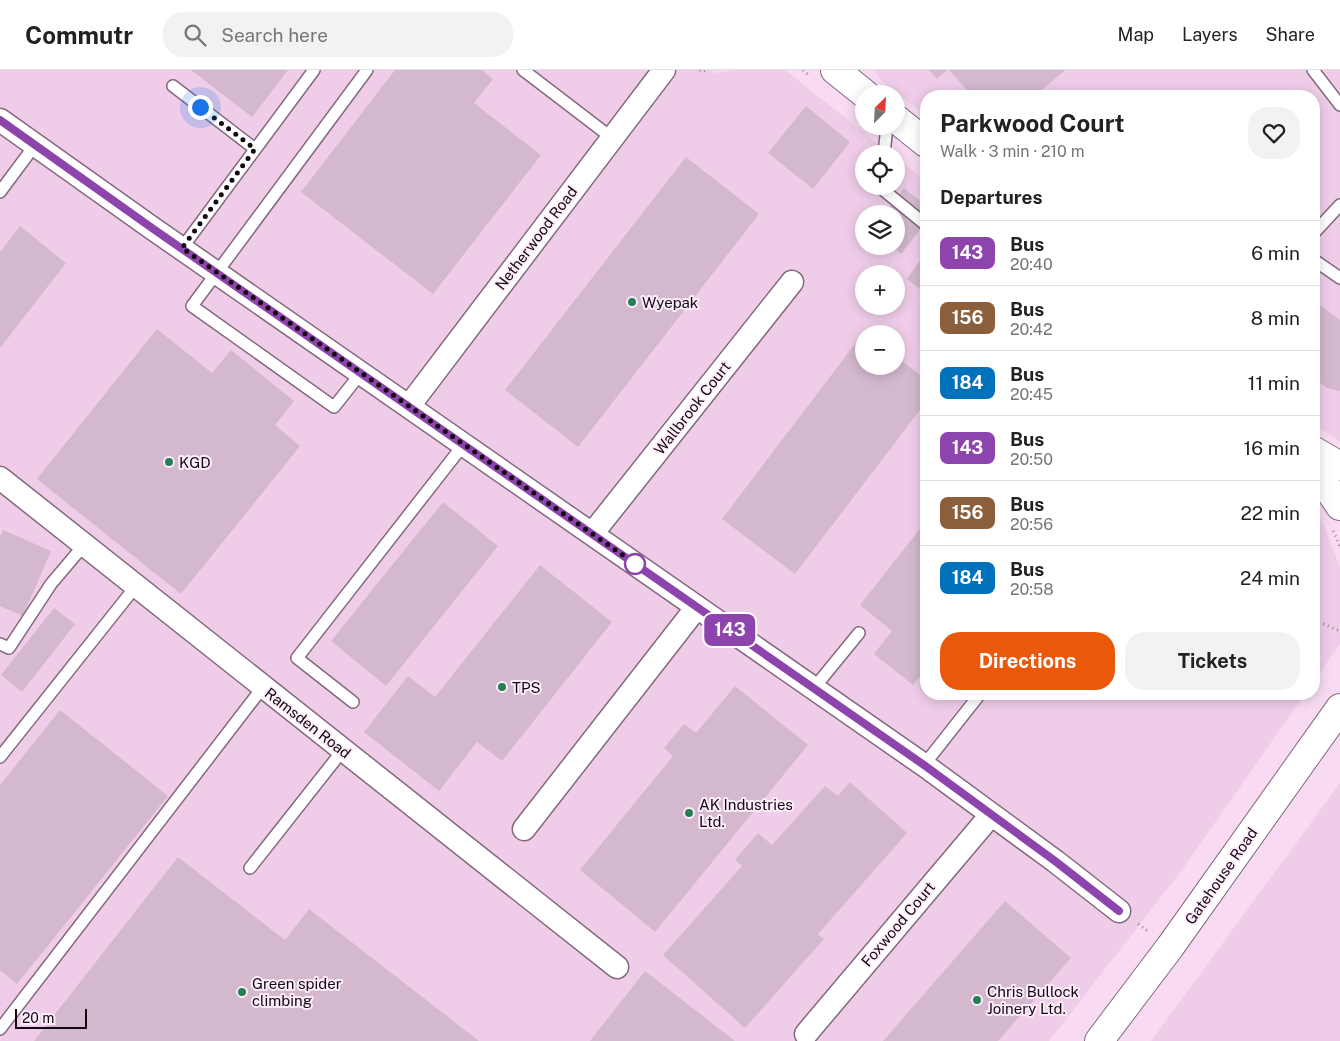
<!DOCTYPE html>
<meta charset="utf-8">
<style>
:root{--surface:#fff;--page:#f2f2f2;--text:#222;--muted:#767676;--line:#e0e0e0;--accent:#ea580c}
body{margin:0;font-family:"Public Sans",sans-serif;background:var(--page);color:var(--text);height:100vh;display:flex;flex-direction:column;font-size:19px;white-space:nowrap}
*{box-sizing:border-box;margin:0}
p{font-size:16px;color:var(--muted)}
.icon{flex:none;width:28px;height:28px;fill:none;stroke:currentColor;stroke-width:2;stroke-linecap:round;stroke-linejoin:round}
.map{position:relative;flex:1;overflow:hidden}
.drawer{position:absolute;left:920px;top:20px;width:400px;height:610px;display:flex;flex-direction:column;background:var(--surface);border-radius:20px;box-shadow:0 2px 12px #0003}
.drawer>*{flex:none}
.badge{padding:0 10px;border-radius:8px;font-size:18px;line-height:32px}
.needle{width:32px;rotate:24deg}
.controls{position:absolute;left:855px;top:15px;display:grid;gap:10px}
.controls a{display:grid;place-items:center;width:50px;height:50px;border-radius:50%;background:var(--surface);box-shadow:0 2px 12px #0003;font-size:25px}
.scale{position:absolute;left:15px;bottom:12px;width:72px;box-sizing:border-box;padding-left:5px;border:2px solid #110810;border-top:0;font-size:14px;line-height:18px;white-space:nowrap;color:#110810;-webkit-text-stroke:4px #feedfb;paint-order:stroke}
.you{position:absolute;width:25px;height:25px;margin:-12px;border:4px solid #fff;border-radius:50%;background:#1a73e8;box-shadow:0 0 0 8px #1a73e833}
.map>.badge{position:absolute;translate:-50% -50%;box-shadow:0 0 0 2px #fff}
h2{padding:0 20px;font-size:19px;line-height:45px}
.round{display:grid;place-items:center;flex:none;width:52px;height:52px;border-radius:20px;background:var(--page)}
.overview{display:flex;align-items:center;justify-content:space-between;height:85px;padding:0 20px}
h1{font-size:24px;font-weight:700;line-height:38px}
.cta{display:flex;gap:10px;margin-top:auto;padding:10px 20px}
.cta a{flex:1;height:58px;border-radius:20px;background:var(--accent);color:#fff;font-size:20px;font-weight:700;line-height:58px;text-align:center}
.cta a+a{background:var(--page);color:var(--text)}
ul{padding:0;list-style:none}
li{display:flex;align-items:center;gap:15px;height:65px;padding:0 20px;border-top:1px solid var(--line)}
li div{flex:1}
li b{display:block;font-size:19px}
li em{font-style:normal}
li .badge{min-width:55px;font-weight:700;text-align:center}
header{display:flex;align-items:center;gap:30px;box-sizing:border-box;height:70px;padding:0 25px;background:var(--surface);border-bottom:1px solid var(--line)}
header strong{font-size:24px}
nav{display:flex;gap:28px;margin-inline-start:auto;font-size:18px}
.search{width:350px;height:45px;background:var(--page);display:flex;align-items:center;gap:12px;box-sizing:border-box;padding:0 18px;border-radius:20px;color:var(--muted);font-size:19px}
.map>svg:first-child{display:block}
</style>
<header>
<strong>Commutr</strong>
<div class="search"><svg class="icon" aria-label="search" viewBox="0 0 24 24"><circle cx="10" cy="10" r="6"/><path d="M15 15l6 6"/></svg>Search here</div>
<nav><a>Map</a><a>Layers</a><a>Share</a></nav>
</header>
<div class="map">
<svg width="1340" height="971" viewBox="0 0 1340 971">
<rect width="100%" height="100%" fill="#f8dbf3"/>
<!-- built -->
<path fill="#efcde9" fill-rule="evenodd" d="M 0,0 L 711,0 L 715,3 L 735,0 L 785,0 L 891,84 L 864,84 L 864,116 L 896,116 L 896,88 L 926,111 L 926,624 L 1305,624 L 1182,800 L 1049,971 L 0,971 ZM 864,144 L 896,144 L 896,176 L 864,176 ZM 864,204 L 896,204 L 896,236 L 864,236 ZM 864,264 L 896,264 L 896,296 L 864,296 Z
M 873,0 L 1340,0 L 1340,372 L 1314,354 L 1314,26 L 926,26 L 926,46 L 881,10 Z
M 1314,438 L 1324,456 L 1340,497 L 1340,574 L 1314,611 Z
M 1340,713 L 1340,971 L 1151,971 Z"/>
<!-- building -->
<path fill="#d3b8ce" d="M 191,0 L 288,0 L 252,47 Z
M 395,0 L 482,0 L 493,9 L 474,33 L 541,85 L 433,224 L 301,122 Z
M 929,0 L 947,0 L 937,9 Z
M 949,0 L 1065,0 L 1035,26 L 972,26 Z
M 806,36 L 850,72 L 813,119 L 768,83 Z
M 686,87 L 759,144 L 578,377 L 505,320 Z
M 904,118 L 926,136 L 926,152 L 901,184 L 892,176 L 896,176 L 896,144 L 885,144 Z
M 20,156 L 66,193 L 0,278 L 0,182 Z
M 926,182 L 926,224 L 907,209 Z
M 1314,231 L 1340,250 L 1340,321 L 1327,318 L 1314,308 Z
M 157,259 L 212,303 L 231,280 L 294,331 L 275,355 L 300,376 L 181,524 L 37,409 Z
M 864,262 L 864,296 L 896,296 L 896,287 L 926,309 L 926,332 L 795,504 L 722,449 Z
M 443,432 L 498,476 L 386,616 L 331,571 Z
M 926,451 L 926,599 L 913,615 L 874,584 L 892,561 L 860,535 Z
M 3,460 L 51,481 L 23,546 L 0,536 L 0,466 Z
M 540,495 L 612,552 L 502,691 L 477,672 L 439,721 L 364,662 L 408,606 L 435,627 Z
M 54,538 L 75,554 L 22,622 L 1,605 Z
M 735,616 L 808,675 L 655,862 L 580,800 L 673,686 L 664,678 L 684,654 L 696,663 Z
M 60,640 L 168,726 L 17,914 L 0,900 L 0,715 Z
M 850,712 L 907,763 L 818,864 L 824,869 L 745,958 L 663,885 L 742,796 L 735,790 L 758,763 L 772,775 L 825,716 L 838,726 Z
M 178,787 L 285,870 L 309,839 L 479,971 L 34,971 Z
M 1005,831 L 1071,888 L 998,971 L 883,971 Z
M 645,901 L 735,971 L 590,971 Z"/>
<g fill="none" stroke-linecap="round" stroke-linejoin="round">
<!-- service casing -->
<g stroke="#82697e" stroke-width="14">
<path id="service" d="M 523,0 L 612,68
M 1313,0 L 1340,35
M 173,16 L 255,79
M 884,84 L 887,56
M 881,116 L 881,118 L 926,155
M 0,122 L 35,75
M 1314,163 L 1340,135
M 182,178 L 314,0
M 1314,190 L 1340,208
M 361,303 L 334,337 L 192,236 L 367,0
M 0,574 L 9,578 L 51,514 L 84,475
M 814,618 L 859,563
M 353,632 L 297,588 L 464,374
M 0,687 L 136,516
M 924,695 L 980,624
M 250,798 L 343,680
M 0,959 L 263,617"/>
</g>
<!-- minor casing -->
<g stroke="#82697e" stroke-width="25">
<path id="minor" d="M 0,50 L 152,158 L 924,695 L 1055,791 L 1119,841
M 409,336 L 664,0
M 0,408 L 617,897
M 592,464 L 792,212
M 524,759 L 697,537
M 806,964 L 991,745"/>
</g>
<!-- tertiary casing -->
<g stroke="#82697e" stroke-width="30">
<path id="tertiary" d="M 835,0 L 865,24
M 896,49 L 926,73
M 1314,381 L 1340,396
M 1314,398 L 1340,436"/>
</g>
<!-- secondary casing -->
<g stroke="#82697e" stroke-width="30">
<path id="secondary" d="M 1099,971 L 1170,877 L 1340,638"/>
</g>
<!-- path -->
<path stroke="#947f90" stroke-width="3" stroke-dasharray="1 4" stroke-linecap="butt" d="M 700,0 L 702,2 L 706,0
M 803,0 L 810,6
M 1333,461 L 1340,476
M 1314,550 L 1340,561
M 1138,854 L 1149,862"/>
<!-- service -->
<use href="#service" stroke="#fff" stroke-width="11"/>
<!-- minor -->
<use href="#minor" stroke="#fff" stroke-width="22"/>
<!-- tertiary -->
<use href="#tertiary" stroke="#fff" stroke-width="28"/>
<!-- secondary -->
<use href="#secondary" stroke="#fff" stroke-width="28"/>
</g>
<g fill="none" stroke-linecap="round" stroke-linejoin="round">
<!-- line casing -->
<g stroke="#fff" stroke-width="11">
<path id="line" d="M 0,50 L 152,158 L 924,695 L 1055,791 L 1119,841"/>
</g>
<!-- line -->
<use href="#line" stroke="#8e44ad" stroke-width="8"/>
<!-- walk -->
<path stroke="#110810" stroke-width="5" stroke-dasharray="0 9" d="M 200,37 L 255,79 L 182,178 L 637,495 L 635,494"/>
</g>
<!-- markers -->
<g fill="#257f53" stroke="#feedfb" stroke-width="2">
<circle cx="632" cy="232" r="5"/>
<circle cx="169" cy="392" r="5"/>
<circle cx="502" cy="617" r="5"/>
<circle cx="689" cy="743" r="5"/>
<circle cx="242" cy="922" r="5"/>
<circle cx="977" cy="930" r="5"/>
</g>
<circle fill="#fff" stroke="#8e44ad" stroke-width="2.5" cx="635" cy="494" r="10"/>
<g text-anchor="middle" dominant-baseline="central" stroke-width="4" stroke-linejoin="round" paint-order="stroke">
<!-- street labels -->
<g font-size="15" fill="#110810" stroke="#feedfb">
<text transform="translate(536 168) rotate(-53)">Netherwood Road</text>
<text transform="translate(692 338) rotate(-52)">Wallbrook Court</text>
<text transform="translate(308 653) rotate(38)">Ramsden Road</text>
<text transform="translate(1221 806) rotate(-55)">Gatehouse Road</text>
<text transform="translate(898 854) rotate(-50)">Foxwood Court</text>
</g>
<!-- poi labels -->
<g font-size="15" fill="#110810" stroke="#feedfb" text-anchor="start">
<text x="642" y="232">Wyepak</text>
<text x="179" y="392">KGD</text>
<text x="512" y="617">TPS</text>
<text x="699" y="734">AK Industries<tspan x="699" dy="17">Ltd.</tspan></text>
<text x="252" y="913">Green spider<tspan x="252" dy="17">climbing</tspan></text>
<text x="987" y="921">Chris Bullock<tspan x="987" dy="17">Joinery Ltd.</tspan></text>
</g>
</g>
</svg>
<div class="controls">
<a><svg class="needle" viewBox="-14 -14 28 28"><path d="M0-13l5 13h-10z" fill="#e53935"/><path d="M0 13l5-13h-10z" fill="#767676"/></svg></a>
<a><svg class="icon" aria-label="locate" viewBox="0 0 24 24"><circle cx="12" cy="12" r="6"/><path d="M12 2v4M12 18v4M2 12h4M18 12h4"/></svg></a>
<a><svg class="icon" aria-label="layers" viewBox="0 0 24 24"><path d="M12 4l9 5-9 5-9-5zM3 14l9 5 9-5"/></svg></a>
<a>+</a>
<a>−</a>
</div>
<div class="scale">20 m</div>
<div class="you" style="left:200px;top:37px"></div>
<b class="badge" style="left:730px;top:560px;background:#8e44ad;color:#fff">143</b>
<section class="drawer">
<div class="overview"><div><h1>Parkwood Court</h1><p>Walk · 3 min · 210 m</p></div><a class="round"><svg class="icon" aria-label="heart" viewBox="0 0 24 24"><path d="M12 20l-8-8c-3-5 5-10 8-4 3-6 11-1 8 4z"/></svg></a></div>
<h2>Departures</h2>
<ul>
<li><span class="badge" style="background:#8e44ad;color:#fff">143</span><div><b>Bus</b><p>20:40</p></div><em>6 min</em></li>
<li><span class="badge" style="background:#8b5e3c;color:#fff">156</span><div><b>Bus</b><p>20:42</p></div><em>8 min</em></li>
<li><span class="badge" style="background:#0072bc;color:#fff">184</span><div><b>Bus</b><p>20:45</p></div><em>11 min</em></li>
<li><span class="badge" style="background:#8e44ad;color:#fff">143</span><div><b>Bus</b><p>20:50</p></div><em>16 min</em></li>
<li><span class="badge" style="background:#8b5e3c;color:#fff">156</span><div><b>Bus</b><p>20:56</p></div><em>22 min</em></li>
<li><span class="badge" style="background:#0072bc;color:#fff">184</span><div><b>Bus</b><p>20:58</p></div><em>24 min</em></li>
</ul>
<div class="cta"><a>Directions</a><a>Tickets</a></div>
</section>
</div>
